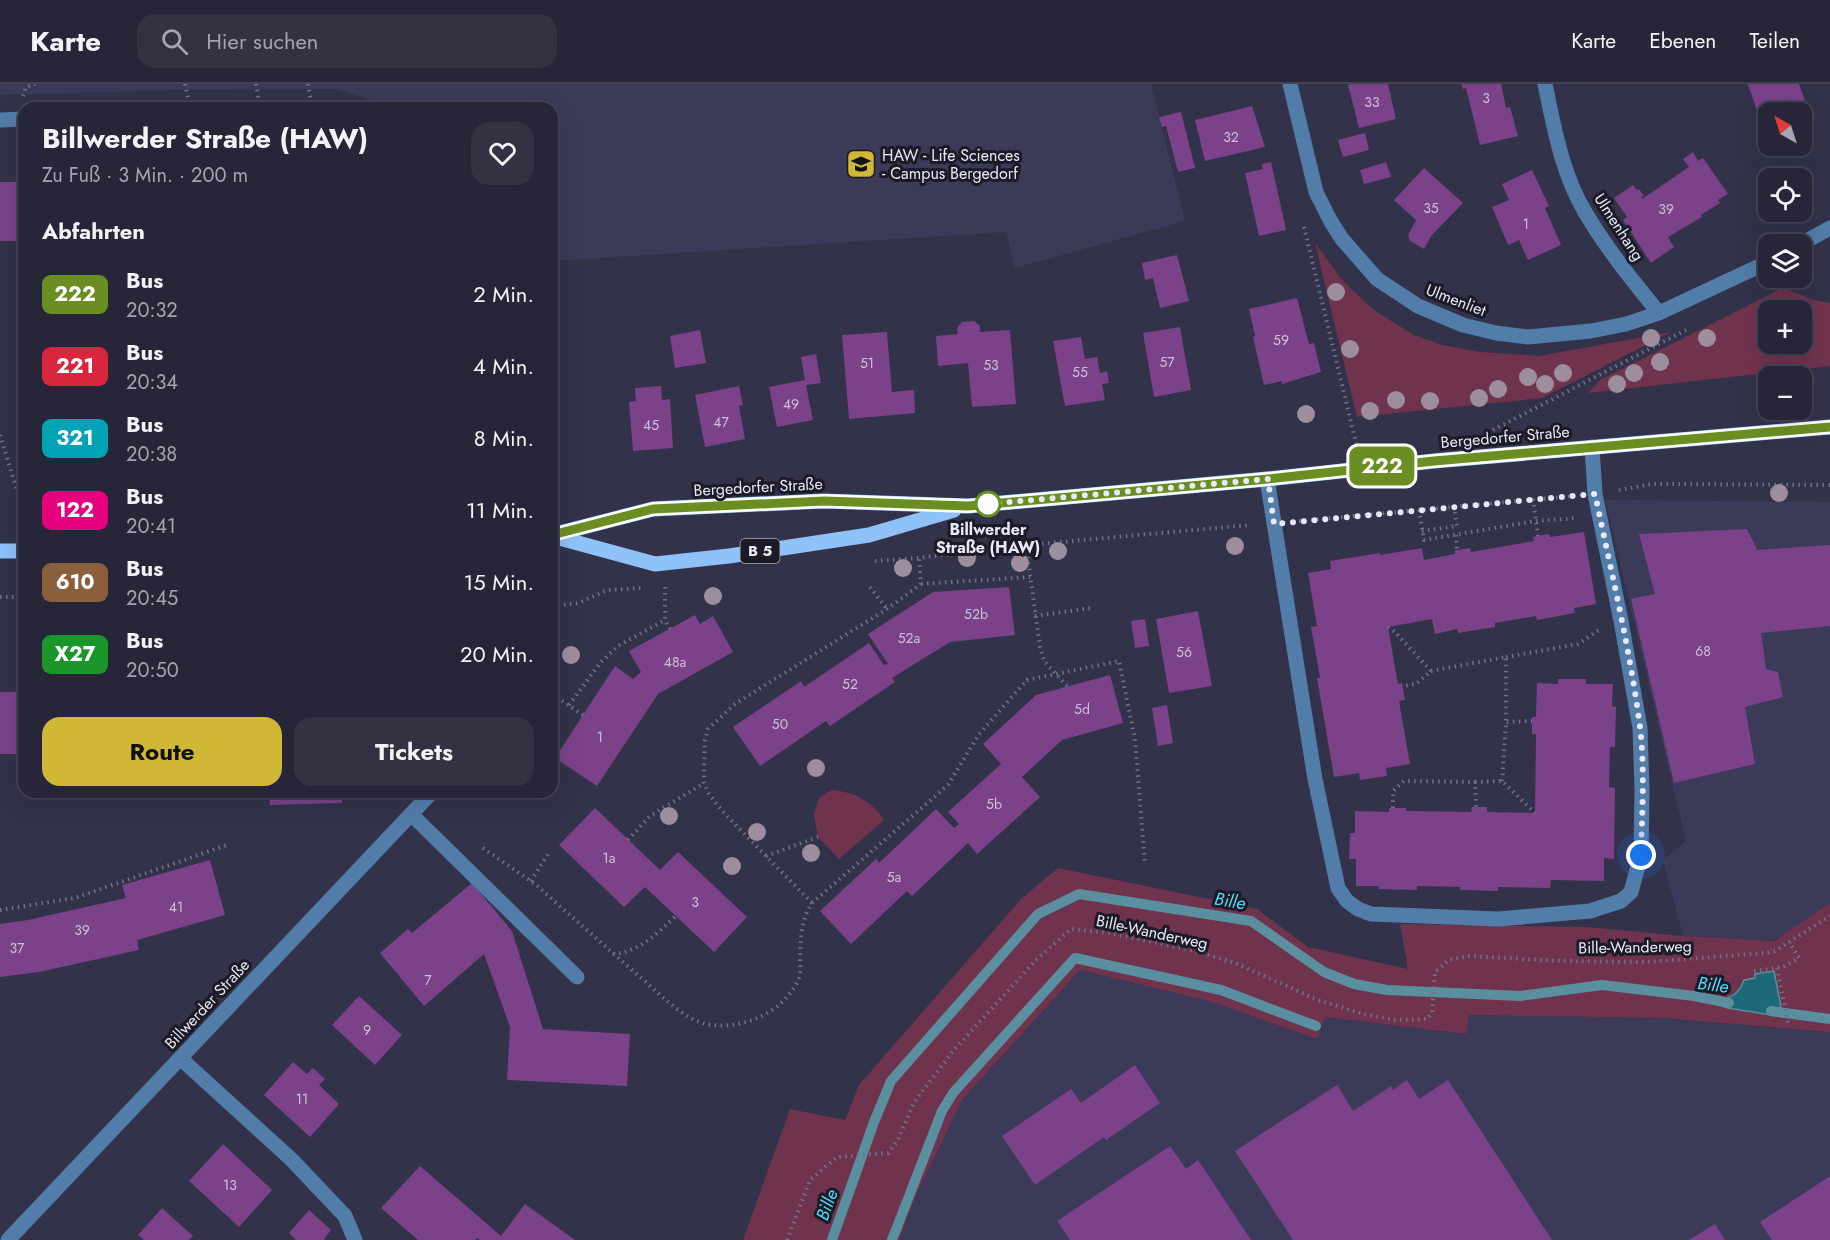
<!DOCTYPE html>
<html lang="de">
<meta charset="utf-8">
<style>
:root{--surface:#262638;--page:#323243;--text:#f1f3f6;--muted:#a4a5ae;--line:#424353;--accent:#d1b736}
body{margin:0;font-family:Jost,sans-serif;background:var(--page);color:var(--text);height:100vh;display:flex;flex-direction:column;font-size:22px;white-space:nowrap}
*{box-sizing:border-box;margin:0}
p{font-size:20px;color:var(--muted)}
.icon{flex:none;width:33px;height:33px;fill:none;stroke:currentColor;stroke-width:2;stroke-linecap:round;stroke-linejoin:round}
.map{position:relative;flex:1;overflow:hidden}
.sheet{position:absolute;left:18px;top:18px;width:540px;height:696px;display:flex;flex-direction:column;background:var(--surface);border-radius:18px;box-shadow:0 6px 24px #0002,0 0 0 2px var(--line)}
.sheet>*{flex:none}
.badge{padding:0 12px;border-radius:9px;font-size:21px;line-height:39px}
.needle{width:39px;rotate:321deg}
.fabs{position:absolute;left:1758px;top:18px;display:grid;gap:12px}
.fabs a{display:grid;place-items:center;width:54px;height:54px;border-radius:12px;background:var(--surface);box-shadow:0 6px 24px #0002,0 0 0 2px var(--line);font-size:30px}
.you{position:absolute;width:30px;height:30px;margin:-15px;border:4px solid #fff;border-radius:50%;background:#1a73e8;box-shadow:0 0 0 9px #1a73e833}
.map>.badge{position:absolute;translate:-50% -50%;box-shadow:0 0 0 3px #fff}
h2{padding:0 24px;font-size:22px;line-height:54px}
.round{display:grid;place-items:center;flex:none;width:63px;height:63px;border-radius:18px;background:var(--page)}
.headline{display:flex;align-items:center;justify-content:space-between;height:102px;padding:0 24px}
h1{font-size:28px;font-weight:700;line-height:45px}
.primary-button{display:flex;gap:12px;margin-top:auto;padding:12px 24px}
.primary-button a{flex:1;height:69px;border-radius:18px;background:var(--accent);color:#111;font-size:24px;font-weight:700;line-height:69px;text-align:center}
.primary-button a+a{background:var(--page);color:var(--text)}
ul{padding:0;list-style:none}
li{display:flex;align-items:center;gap:18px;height:72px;padding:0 24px}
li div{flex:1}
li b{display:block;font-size:22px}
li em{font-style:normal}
li .badge{min-width:66px;font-weight:700;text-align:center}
header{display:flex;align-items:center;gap:36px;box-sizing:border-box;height:84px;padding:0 30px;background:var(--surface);border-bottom:2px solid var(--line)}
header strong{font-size:28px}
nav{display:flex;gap:33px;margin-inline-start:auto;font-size:21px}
.search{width:420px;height:54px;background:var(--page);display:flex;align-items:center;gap:15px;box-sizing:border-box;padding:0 21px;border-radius:18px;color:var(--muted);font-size:22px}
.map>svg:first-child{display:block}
</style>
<header>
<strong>Karte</strong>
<div class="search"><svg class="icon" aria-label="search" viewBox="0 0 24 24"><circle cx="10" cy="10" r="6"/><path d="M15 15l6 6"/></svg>Hier suchen</div>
<nav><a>Karte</a><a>Ebenen</a><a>Teilen</a></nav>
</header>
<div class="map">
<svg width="1830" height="1156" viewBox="0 0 1830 1156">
<rect width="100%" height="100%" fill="#32324a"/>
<!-- built -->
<path fill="#3b3a59" d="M 0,0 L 1151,0 L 1185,137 L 1015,184 L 1006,148 L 552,177 L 552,24 L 397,24 L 336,5 L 170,6 L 0,11 Z
M 1605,416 L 1830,418 L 1830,819 L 1774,857 L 1683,852 L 1663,776 L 1686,757 Z
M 1080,886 L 1209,917 L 1317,955 L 1325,933 L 1465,950 L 1468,931 L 1663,934 L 1830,948 L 1830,1156 L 899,1156 L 916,1112 L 962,1016 Z"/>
<!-- green -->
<path fill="#70334e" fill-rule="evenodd" d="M 1315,159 L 1343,197 L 1375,227 L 1414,251 L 1442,261 L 1480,268 L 1539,272 L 1671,248 L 1542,314 L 1357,333 Z
M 1783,204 L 1814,216 L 1830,219 L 1830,282 L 1588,309 L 1600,296 ZM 1802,226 L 1802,260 L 1768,260 L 1768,226 Z
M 831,706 C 854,708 871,716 884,736 L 839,775 L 818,753 L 814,730 L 819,714 Z
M 1058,784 L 1257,825 L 1308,863 L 1408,885 L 1400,840 L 1587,843 L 1683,852 L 1774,857 L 1830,819 L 1830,948 L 1663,934 L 1469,931 L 1466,950 L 1325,933 L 1317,955 L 1209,917 L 1080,886 L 962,1016 L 916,1112 L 899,1156 L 743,1156 L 790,1025 L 845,1036 L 859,1001 L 1021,815 Z"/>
<!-- water -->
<path fill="#1d6979" stroke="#5a8f9f" stroke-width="1.5" d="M 1774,887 L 1783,933 L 1728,924 L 1722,922 L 1717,916 C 1732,914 1739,910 1744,896 L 1755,894 L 1755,890 Z"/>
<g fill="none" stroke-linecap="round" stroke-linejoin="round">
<!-- stream -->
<path stroke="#5a8f9f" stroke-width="10" d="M 1771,927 L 1830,935
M 832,1156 L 874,1038 L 891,997 L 1038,830 L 1079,810 L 1251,837 L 1324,888 L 1354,900 L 1387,906 L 1520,912 L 1602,901 L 1694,912 L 1729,919
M 892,1156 L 942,1027 L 953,1009 L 1075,874 L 1221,906 L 1316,942"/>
</g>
<!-- building -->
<path fill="#7b4289" d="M 1351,0 L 1388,0 L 1396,35 L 1359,44 L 1348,1 Z
M 1461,0 L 1501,0 L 1506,24 L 1510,23 L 1518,52 L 1480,61 L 1466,4 L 1463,5 Z
M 1748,0 L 1799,0 L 1805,17 L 1781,25 L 1782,28 L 1768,28 L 1768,36 L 1764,38 L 1761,28 L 1758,30 Z
M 1252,22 L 1265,63 L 1205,77 L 1195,36 Z
M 1181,28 L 1195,84 L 1178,88 L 1166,42 L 1162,43 L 1159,33 Z
M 1365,49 L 1369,66 L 1343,73 L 1338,56 Z
M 1693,68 L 1698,77 L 1703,74 L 1728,110 L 1718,116 L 1720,119 L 1701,131 L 1702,133 L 1668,153 L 1674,163 L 1651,179 L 1623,136 L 1627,133 L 1614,114 L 1633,101 L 1637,106 L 1639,105 L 1644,112 L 1641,113 L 1642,115 L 1689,83 L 1683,75 Z
M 1271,78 L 1286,146 L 1259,152 L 1245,89 L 1263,85 L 1262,80 Z
M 1386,78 L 1391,93 L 1364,100 L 1360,86 Z
M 1424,84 L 1463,119 L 1431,152 L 1424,165 L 1410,157 L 1408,151 L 1416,136 L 1394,116 Z
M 1532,86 L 1549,122 L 1545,124 L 1561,161 L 1528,176 L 1519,156 L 1508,161 L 1492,123 L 1509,116 L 1502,100 Z
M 0,98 L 24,98 L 24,157 L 0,157 Z
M 1177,171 L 1189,217 L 1160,224 L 1153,194 L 1145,196 L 1142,179 Z
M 1297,214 L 1309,260 L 1314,259 L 1321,288 L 1282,300 L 1282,297 L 1264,301 L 1253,253 L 1255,252 L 1249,225 Z
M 974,237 L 980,242 L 980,248 L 1010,246 L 1016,320 L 972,323 L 968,279 L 938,282 L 936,252 L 958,250 L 957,244 L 962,238 Z
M 1180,243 L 1191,306 L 1154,313 L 1143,249 Z
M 700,246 L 706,279 L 675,284 L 670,252 Z
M 887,248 L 892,308 L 914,306 L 915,329 L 849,335 L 842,251 Z
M 1081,253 L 1085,275 L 1097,273 L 1100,289 L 1107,287 L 1109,299 L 1102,300 L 1105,316 L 1065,322 L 1053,257 Z
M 816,270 L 821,299 L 806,301 L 813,336 L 777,343 L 769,303 L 805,296 L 801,273 Z
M 661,302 L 662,316 L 670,315 L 673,364 L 633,367 L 629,318 L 636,317 L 635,304 Z
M 739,302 L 743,321 L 739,322 L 745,355 L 705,363 L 695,311 Z
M 1747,445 L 1757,466 L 1830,461 L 1830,542 L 1761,549 L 1766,585 L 1778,588 L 1783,613 L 1745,623 L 1755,680 L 1674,699 L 1631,515 L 1655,510 L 1639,450 Z
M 1584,448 L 1596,520 L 1574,524 L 1575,529 L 1537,536 L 1536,532 L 1495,539 L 1495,543 L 1458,549 L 1457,545 L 1435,550 L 1432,535 L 1388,543 L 1398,600 L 1402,599 L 1405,616 L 1399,617 L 1410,680 L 1386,684 L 1387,692 L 1360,696 L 1359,689 L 1334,693 L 1317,594 L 1320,594 L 1311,543 L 1317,542 L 1308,489 L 1331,485 L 1330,477 L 1380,469 L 1380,471 L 1422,464 L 1424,476 L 1455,470 L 1455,466 L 1457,466 L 1470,464 L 1471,468 L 1534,457 L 1533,453 L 1538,452 L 1549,450 L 1550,453 Z
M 1009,503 L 1015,551 L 950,558 L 892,594 L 895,598 L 830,642 L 826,637 L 760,682 L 733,643 L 801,597 L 804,603 L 869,559 L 884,581 L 888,580 L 868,550 L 933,508 Z
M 1198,527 L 1212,602 L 1169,609 L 1156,535 Z
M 695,531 L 700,540 L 713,532 L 733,568 L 658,610 L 597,702 L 555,674 L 615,582 L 633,595 L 641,588 L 629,567 Z
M 1145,535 L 1149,562 L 1135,564 L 1131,537 Z
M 1110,591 L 1123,639 L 1062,656 L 1022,693 L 1040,713 L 977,770 L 968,759 L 912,812 L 907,807 L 851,860 L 820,827 L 876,775 L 879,779 L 936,725 L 954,744 L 959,740 L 948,728 L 1001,680 L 983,660 L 1036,611 Z
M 1558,595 L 1586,595 L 1586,600 L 1613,600 L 1612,622 L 1616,623 L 1615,663 L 1610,663 L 1609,703 L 1615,704 L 1614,775 L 1604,774 L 1604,797 L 1551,796 L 1550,804 L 1498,803 L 1498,807 L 1460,806 L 1460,803 L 1417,802 L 1417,806 L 1379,805 L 1378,802 L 1356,802 L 1356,775 L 1349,775 L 1350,749 L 1355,749 L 1355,727 L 1389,728 L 1389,724 L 1406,724 L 1406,727 L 1471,728 L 1472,723 L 1487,723 L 1487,728 L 1535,729 L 1536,650 L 1532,650 L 1532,633 L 1536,633 L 1537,599 L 1558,600 Z
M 0,608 L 24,608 L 24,670 L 0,670 Z
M 1167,621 L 1173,659 L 1158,662 L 1152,624 Z
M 269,708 L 342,708 L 342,719 L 270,721 Z
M 595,724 L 660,786 L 678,768 L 747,833 L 714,868 L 645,803 L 624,823 L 559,761 Z
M 210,776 L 225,831 L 137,856 L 139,866 L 39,888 L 0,893 L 0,840 L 28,836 L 126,814 L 122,801 Z
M 472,799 L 512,847 L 543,945 L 630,950 L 627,1002 L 507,996 L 510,943 L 484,870 L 424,922 L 380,869 L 408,845 L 412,849 Z
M 359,912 L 402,951 L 375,981 L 332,941 Z
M 293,978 L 307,990 L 313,984 L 325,995 L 319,1001 L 339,1020 L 310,1053 L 264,1011 Z
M 1135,981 L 1160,1019 L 1106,1056 L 1104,1053 L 1035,1101 L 1002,1052 L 1071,1005 L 1081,1019 Z
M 1407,996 L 1419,1015 L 1448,996 L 1552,1156 L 1293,1156 L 1235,1067 L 1337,1001 L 1353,1027 L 1391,1002 L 1393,1006 Z
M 223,1060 L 272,1106 L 239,1143 L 189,1097 Z
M 1170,1062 L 1186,1085 L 1198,1076 L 1251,1156 L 1070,1156 L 1057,1137 Z
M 420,1082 L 501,1152 L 525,1120 L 575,1156 L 480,1156 L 477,1154 L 475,1156 L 418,1156 L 381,1124 Z
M 1830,1092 L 1830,1156 L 1772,1156 L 1760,1138 Z
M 162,1124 L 193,1152 L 189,1156 L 144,1156 L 138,1151 Z
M 309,1126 L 331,1146 L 324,1155 L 326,1156 L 296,1156 L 289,1149 Z
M 1715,1140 L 1725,1156 L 1689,1156 Z"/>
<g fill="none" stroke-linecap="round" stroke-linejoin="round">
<!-- path -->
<path stroke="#717287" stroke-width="4" stroke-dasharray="1.5 4.5" stroke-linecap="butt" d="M 185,0 L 190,24
M 256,0 L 260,24
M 308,0 L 312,24
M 23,12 L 26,3 L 35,0
M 1304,143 L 1357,363
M 1493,346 L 1686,246
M 0,351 L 24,429
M 1619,406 L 1653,400 L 1830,401
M 1533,415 L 1538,452
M 1419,426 L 1424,456 L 1536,437 L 1577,434
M 1299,437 L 1573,412
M 1422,447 L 1457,442 L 1454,423
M 1456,451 L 1457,466
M 1026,461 L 1040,563 L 1044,577 L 1067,602
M 875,477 L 919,474 L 1026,461 L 1250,441
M 921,500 L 1030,493
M 665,503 L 665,536 L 670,545
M 870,503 L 887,525
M 0,513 L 24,513
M 552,522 L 579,519 L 607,506 L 644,504
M 1035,532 L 1091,524
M 1388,543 L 1396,549 L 1431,587 L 1416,600 L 1402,602
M 1506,573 L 1578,560 L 1599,546
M 1431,587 L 1506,573 L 1506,638
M 552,610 L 583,631
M 569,621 L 601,578 L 618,562 L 665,536
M 1502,697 L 1506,638 L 1532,637
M 1475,698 L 1502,697 L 1535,729
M 1393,724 L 1393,707 L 1404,697 L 1475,698 L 1476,723
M 628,756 L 650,732 L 704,699
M 483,764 L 535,800 L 667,917 C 678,926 692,937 706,940 C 742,947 784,929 799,894 C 801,889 800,882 800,876 C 801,855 800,837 812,819 L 948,701 L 979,650 L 1027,596 L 1119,577 L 1135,655 L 1145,780
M 766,772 L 818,753
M 531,797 L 548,770
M 812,819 L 722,727 L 709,710 L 704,699 L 704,683 L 705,656 L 708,645 L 735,620 L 887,525 L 921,500 L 919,474
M 0,826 L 75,814 L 230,760
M 613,870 C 641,867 656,850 676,832
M 1777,884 L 1788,939
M 1754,887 L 1783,883 L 1799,874 L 1789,858
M 787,1156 L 810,1096 L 837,1073 L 888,1069 L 898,1056 L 914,1018 L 954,966 L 1036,876 L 1071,845 L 1109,849 L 1191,866 L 1235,879 L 1318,916 L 1363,930 L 1395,936 L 1427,935 L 1432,929 L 1435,888 L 1449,876 L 1469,872 L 1560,877 L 1646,878 L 1765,869 L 1775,867 L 1830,832"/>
<!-- minor -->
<path stroke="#527da9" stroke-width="15" d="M 1290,0 L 1316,108 L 1330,136 L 1342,155 L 1377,195 L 1418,222 L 1463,241 L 1496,249 L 1528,253 L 1591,247 L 1626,240 L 1659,229 L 1768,178
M 1545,0 C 1554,43 1562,90 1585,128 C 1606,164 1633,197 1659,229
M 0,36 L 24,35
M 1801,160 L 1830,144
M 1267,395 L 1315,695 L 1338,804 L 1347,817 L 1358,825 L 1371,830 L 1499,835 L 1590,827 L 1621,817 L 1631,808 L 1641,771 L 1642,706 L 1640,644 L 1621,537 L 1595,410 L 1592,363
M 411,730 L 577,893
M 180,974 L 292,1076 L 345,1132 L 355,1156
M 8,1156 L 432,708"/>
<!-- major -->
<path stroke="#8ec2f8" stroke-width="15" d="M 552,451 L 653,425 L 824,417 L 968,422 L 1267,395 L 1434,377 L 1830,343
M 552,452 L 655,480 L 729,472 L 869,451 L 954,426
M 0,467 L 24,467"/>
</g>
<!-- trees -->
<g fill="#9d8e9e">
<circle cx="1336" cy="208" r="9"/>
<circle cx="1651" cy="254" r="9"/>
<circle cx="1707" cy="254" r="9"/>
<circle cx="1350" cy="265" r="9"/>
<circle cx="1660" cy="278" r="9"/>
<circle cx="1563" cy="289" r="9"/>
<circle cx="1634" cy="289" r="9"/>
<circle cx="1528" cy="293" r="9"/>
<circle cx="1545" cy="300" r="9"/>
<circle cx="1617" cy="300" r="9"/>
<circle cx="1498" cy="305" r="9"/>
<circle cx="1479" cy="314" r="9"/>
<circle cx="1396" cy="316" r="9"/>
<circle cx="1430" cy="317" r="9"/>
<circle cx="1370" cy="327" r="9"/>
<circle cx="1306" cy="330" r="9"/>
<circle cx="1779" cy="409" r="9"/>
<circle cx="1235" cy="462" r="9"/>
<circle cx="1058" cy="467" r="9"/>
<circle cx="967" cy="474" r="9"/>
<circle cx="1020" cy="479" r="9"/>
<circle cx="903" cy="484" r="9"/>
<circle cx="713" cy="512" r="9"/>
<circle cx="571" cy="571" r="9"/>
<circle cx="816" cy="684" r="9"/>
<circle cx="669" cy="732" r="9"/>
<circle cx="757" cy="748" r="9"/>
<circle cx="811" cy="769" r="9"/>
<circle cx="732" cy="782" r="9"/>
</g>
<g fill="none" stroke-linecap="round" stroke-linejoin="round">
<!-- line casing -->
<g stroke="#fff" stroke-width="14">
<path id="line" d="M 552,451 L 653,425 L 824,417 L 968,422 L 1268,395 L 1434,377 L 1830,343"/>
</g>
<!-- line -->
<use href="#line" stroke="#6b8e23" stroke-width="9"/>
<!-- walk -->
<path stroke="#e7e8f8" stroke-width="6" stroke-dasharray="0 10.8" d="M 988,420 L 1268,395 L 1274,440 L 1595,410 C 1611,487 1630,565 1640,643 C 1645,685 1642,729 1641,771"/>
</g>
<!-- icons -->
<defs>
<g id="university-square" transform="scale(1.5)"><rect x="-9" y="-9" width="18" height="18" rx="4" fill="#d1b736" stroke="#1b1b26"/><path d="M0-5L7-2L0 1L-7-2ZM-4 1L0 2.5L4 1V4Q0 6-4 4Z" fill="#111"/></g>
</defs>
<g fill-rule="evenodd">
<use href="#university-square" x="861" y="80"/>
</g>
<!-- markers -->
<circle fill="#fff" stroke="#6b8e23" stroke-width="3" cx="988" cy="420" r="12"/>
<g text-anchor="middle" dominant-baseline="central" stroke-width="6" stroke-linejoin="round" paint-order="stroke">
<!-- number labels -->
<g font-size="14" fill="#ccbedc">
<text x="1486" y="14">3</text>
<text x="1372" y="18">33</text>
<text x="1231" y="53">32</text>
<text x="1431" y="124">35</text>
<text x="1666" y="125">39</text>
<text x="1526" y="140">1</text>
<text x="1281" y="256">59</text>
<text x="1167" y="278">57</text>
<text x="867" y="279">51</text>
<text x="991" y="281">53</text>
<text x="1080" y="288">55</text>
<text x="791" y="320">49</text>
<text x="721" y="338">47</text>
<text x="651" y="341">45</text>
<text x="976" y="530">52b</text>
<text x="909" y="554">52a</text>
<text x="1703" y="567">68</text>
<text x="1184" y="568">56</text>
<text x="675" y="578">48a</text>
<text x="850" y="600">52</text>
<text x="1082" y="625">5d</text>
<text x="780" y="640">50</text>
<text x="600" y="653">1</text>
<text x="994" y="720">5b</text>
<text x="609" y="774">1a</text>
<text x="894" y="793">5a</text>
<text x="695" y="818">3</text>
<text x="176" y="823">41</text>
<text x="82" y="846">39</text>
<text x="17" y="864">37</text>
<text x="428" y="896">7</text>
<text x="367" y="946">9</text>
<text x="302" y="1015">11</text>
<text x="230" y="1101">13</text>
</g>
<!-- shield labels -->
<rect fill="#1b1b26" stroke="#aaaab9" stroke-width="1.5" x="740.5" y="455" width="39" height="24" rx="4.5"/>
<g font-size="15" font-weight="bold" fill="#e7e8f8">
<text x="760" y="467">B 5</text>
</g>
<!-- poi labels -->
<g font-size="16" fill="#e7e8f8" stroke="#1b1b26" text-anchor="start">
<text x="882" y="71">HAW - Life Sciences<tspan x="882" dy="18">- Campus Bergedorf</tspan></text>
</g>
<!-- street labels -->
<g font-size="16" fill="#e7e8f8" stroke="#1b1b26">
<text transform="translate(1619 143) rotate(57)">Ulmenhang</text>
<text transform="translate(1456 216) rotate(21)">Ulmenliet</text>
<text transform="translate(1505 353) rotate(-5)">Bergedorfer Straße</text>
<text transform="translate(758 403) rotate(-3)">Bergedorfer Straße</text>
<text transform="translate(1152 848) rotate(12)">Bille-Wanderweg</text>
<text transform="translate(1635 863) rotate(-1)">Bille-Wanderweg</text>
<text transform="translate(207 920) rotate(-47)">Billwerder Straße</text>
</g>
<!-- stop labels -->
<g font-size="16" font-weight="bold" fill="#e7e8f8" stroke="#1b1b26">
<text x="988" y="445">Billwerder<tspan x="988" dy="18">Straße (HAW)</tspan></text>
</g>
<!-- water labels -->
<g font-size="18" font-style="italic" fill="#51ddfc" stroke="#1b1b26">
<text transform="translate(1230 817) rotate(10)">Bille</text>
<text transform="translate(1713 901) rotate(8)">Bille</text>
<text transform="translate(827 1121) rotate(-70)">Bille</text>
</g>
</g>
</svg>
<div class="fabs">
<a><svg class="needle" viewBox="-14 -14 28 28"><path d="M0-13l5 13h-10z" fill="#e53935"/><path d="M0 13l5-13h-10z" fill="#a4a5ae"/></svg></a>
<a><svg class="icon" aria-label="locate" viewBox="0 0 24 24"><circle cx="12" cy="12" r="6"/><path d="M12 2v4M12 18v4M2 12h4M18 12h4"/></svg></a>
<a><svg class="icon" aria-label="layers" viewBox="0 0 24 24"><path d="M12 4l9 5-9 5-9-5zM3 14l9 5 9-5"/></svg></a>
<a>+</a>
<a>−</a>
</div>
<div class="you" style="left:1641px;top:771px"></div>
<b class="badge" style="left:1382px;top:382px;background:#6b8e23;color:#fff">222</b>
<section class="sheet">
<div class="headline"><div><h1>Billwerder Straße (HAW)</h1><p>Zu Fuß · 3 Min. · 200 m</p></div><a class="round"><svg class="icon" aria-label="heart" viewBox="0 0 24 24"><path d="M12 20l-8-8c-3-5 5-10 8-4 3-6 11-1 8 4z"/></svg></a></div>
<h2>Abfahrten</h2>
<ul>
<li><span class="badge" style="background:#6b8e23;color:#fff">222</span><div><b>Bus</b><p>20:32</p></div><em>2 Min.</em></li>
<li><span class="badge" style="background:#d7263d;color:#fff">221</span><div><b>Bus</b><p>20:34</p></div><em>4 Min.</em></li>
<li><span class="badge" style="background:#00a3b4;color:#fff">321</span><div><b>Bus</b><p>20:38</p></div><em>8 Min.</em></li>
<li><span class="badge" style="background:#e6007e;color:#fff">122</span><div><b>Bus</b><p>20:41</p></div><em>11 Min.</em></li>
<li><span class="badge" style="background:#8b5e3c;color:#fff">610</span><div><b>Bus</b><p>20:45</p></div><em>15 Min.</em></li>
<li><span class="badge" style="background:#1a962b;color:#fff">X27</span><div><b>Bus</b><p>20:50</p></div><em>20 Min.</em></li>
</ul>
<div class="primary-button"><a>Route</a><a>Tickets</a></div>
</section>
</div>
